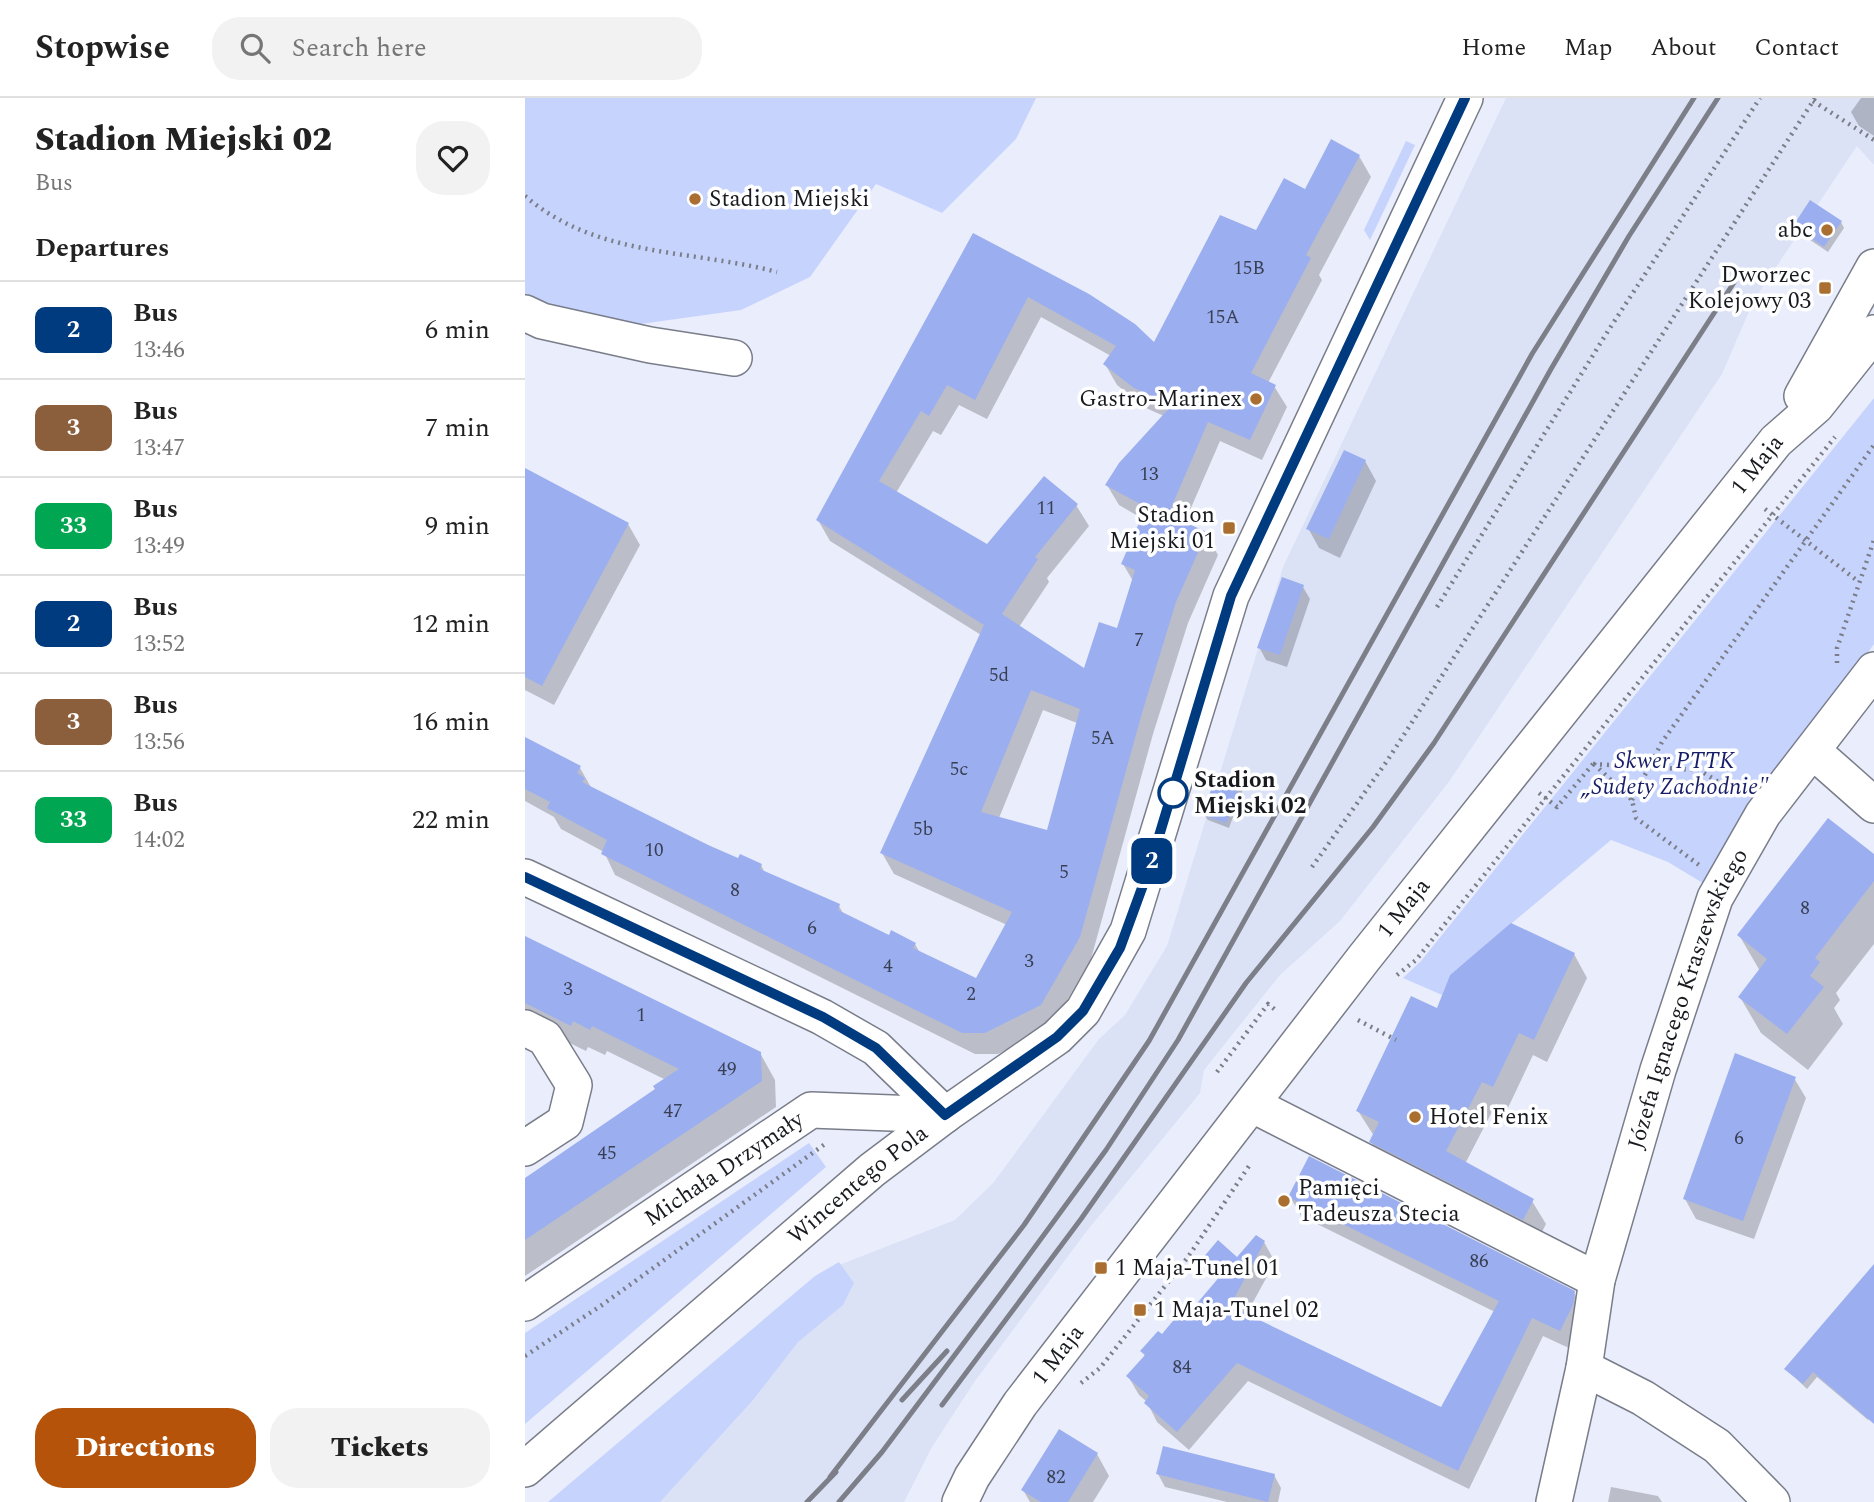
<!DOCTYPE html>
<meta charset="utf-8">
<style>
:root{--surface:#fff;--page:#f2f2f2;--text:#222;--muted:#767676;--line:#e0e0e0;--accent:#b45309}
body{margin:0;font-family:Spectral,serif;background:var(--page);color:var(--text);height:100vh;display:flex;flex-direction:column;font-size:26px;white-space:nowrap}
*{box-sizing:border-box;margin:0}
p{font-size:23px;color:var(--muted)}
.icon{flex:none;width:38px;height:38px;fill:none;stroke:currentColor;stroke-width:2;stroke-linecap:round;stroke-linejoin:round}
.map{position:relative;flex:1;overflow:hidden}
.sheet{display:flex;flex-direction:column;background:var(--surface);width:525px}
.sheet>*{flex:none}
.badge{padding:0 14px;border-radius:10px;font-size:24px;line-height:46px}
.map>.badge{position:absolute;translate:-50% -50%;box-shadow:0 0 0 4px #fff}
h2{padding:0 35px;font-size:26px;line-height:63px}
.round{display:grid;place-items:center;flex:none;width:74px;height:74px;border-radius:28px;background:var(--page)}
.headline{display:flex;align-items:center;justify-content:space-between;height:119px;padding:0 35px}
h1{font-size:33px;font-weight:800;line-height:52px}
.button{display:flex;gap:14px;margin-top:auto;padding:14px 35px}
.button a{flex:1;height:80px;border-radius:28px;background:var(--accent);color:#fff;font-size:28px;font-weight:800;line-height:80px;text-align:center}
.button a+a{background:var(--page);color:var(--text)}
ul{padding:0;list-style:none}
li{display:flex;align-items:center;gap:21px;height:98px;padding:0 35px;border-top:2px solid var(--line)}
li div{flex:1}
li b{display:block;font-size:26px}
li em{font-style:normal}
li .badge{min-width:77px;font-weight:700;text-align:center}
header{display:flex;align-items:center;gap:42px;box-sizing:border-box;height:98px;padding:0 35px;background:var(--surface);border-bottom:2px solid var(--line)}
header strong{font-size:33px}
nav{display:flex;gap:38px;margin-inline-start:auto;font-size:24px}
.search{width:490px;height:63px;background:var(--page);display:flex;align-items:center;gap:18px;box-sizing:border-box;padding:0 24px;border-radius:28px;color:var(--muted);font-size:26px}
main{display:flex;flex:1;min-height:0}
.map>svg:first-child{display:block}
</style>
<header>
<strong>Stopwise</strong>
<div class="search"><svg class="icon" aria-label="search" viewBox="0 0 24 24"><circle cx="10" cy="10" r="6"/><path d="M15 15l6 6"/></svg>Search here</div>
<nav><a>Home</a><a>Map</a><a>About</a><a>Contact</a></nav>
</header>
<main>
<section class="sheet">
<div class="headline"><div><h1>Stadion Miejski 02</h1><p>Bus</p></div><a class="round"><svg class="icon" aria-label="heart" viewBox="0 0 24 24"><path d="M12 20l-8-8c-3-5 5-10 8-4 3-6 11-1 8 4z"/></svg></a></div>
<h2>Departures</h2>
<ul>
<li><span class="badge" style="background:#003b80;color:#fff">2</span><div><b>Bus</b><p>13:46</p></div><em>6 min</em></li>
<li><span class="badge" style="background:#8b5e3c;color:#fff">3</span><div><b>Bus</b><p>13:47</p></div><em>7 min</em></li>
<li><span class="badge" style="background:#00a651;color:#fff">33</span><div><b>Bus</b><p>13:49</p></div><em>9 min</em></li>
<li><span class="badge" style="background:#003b80;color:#fff">2</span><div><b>Bus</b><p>13:52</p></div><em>12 min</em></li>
<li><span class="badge" style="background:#8b5e3c;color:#fff">3</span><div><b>Bus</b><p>13:56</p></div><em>16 min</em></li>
<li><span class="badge" style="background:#00a651;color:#fff">33</span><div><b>Bus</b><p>14:02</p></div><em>22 min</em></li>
</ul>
<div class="button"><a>Directions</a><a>Tickets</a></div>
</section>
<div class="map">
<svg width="1349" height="1404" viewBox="0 0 1349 1404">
<rect width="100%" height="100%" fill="#eaeefc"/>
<!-- built -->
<path fill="#dbe2f6" d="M 981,0 L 1349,0 L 1349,67 L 1332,48 L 1229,202 L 1197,276 L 923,685 L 815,823 L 755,877 L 679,972 L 675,995 L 561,1134 L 450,1283 L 407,1349 L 379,1404 L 30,1404 L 301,1172 L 430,1122 L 469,1084 L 574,941 L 600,917 L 642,848 L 758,469 Z"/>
<!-- green -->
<path fill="#c6d3fd" d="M 0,0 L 511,0 L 491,41 L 417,115 L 351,86 L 285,179 L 216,212 L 87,230 L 0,204 Z
M 881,43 L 890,47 L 845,142 L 839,132 Z
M 1349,300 L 1349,546 L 1181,787 L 1143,764 L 1086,742 L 925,877 L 917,897 L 878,880 L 896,863 Z
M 284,1045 L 301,1069 L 0,1326 L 0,1235 Z
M 314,1164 L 329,1185 L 318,1207 L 273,1244 L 228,1302 L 135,1404 L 23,1404 L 290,1178 Z"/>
<!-- shadow -->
<path fill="#0003" fill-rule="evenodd" d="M 1336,0 L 1349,0 L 1349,38 L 1334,28 L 1326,14 Z
M 834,58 L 846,79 L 794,177 L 797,182 L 743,285 L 749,288 L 762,309 L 737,362 L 695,343 L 659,426 L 681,436 L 693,457 L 663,525 L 628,636 L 566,861 L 527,928 L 473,956 L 450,956 L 90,777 L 79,754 L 36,731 L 29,719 L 0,703 L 0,641 L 55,670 L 67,691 L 214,762 L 236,767 L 240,775 L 314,808 L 319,817 L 365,840 L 390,846 L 395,855 L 452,883 L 482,827 L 369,776 L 357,755 L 456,537 L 305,443 L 293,422 L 448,138 L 629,247 L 732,134 L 781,93 ZM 516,219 L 586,258 L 580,266 L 592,287 L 623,311 L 639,318 L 582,387 L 594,407 L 618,421 L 598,466 L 608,483 L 593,532 L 560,573 L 494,529 L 524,484 L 522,480 L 564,428 L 551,407 L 463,448 L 371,395 L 408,333 L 416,337 L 434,307 L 462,321 ZM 518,612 L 552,625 L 523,734 L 474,720 Z
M 1316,124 L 1319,130 L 1303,154 L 1273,134 L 1270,128 Z
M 840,363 L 851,383 L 815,460 L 794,450 L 783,430 Z
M 0,372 L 103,426 L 115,447 L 29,607 L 0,592 Z
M 778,489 L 785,501 L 762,569 L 741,562 L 734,549 Z
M 715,685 L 718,691 L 704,730 L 683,722 L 679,717 Z
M 1349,758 L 1349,846 L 1311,895 L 1315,902 L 1309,910 L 1318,926 L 1283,972 L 1236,935 L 1215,899 L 1235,873 L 1214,837 Z
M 1049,856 L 1062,880 L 1022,964 L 1008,957 L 982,1012 L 971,1006 L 940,1066 L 1007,1103 L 1021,1126 L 1012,1144 L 860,1067 L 846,1044 L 849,1038 L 833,1013 L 913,912 Z
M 0,867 L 235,955 L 250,982 L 251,1009 L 0,1178 L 0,1082 L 132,992 L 141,982 L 82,953 L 80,957 L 63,949 L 61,953 L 14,930 L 0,916 Z
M 1269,980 L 1281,1000 L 1229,1141 L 1171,1121 L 1160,1101 Z
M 765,1099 L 1049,1195 L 1060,1214 L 1046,1251 L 1018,1238 L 944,1391 L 723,1283 L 664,1352 L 632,1324 L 622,1304 L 614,1297 L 603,1278 L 620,1259 L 618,1253 L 658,1225 L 694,1183 L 679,1161 L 712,1162 L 739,1144 L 750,1164 L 721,1217 L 917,1311 L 970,1214 L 776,1118 Z
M 1349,1168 L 1349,1314 L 1343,1322 L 1292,1279 L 1282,1291 L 1261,1271 Z
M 572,1356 L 584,1378 L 568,1404 L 505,1404 L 498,1392 Z
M 633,1376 L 749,1377 L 756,1390 L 753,1404 L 702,1404 L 640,1389 Z
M 1086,1389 L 1133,1398 L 1137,1404 L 1083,1404 Z"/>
<!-- building -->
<path fill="#9baef0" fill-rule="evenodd" d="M 806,41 L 835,57 L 781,157 L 786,160 L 726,275 L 751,287 L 725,342 L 683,324 L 643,417 L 682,434 L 651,504 L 617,615 L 555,839 L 516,907 L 460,935 L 437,935 L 76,756 L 82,742 L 22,710 L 25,704 L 0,691 L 0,639 L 56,668 L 52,675 L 60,680 L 57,684 L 183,747 L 213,760 L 215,756 L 237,766 L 235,771 L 315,806 L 313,812 L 364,837 L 366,832 L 391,845 L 388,850 L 451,880 L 487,814 L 355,755 L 459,527 L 291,422 L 448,135 L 564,196 L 610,226 L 629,244 L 695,117 L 731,132 L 759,80 L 780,91 ZM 503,199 L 591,248 L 578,266 L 609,290 L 647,307 L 594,365 L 580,387 L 621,409 L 596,466 L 610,472 L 592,530 L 574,524 L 559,570 L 477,516 L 513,461 L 510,459 L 553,406 L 519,378 L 462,446 L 354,383 L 396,313 L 404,318 L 422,287 L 450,302 ZM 506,592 L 555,611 L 522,732 L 456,714 Z
M 1285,102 L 1317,123 L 1299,149 L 1268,128 Z
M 819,352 L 841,362 L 804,441 L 781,431 Z
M 0,370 L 104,425 L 17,588 L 0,579 Z
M 757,479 L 779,487 L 755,557 L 732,550 Z
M 692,675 L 716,683 L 701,725 L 677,717 Z
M 1303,720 L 1349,756 L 1349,783 L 1290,860 L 1295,864 L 1285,878 L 1299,889 L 1262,936 L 1213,899 L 1242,861 L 1212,837 Z
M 986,825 L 1050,855 L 1009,942 L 994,935 L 968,989 L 957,984 L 921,1053 L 1009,1101 L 998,1122 L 844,1044 L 854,1024 L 831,1013 L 886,898 L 912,910 L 925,877 Z
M 0,838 L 236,954 L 237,983 L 0,1142 L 0,1080 L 130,991 L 128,988 L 154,971 L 67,928 L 65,932 L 48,923 L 46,928 L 0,905 Z
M 1210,955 L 1271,979 L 1218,1123 L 1158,1101 Z
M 784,1058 L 1050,1193 L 1048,1207 L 1035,1233 L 1007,1220 L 933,1373 L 712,1265 L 652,1334 L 619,1305 L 624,1298 L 601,1278 L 620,1257 L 615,1253 L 633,1233 L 637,1236 L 652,1218 L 657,1223 L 696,1177 L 677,1161 L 693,1142 L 712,1159 L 731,1137 L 740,1143 L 705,1208 L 916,1309 L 974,1203 L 763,1099 Z
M 1349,1166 L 1349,1326 L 1288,1274 L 1278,1286 L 1259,1271 Z
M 534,1331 L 573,1355 L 543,1404 L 516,1404 L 496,1392 Z
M 638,1348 L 750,1376 L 743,1404 L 631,1376 Z"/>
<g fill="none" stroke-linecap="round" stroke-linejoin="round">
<!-- minor casing -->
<g stroke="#797d89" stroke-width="38">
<g id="minor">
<path d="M 0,215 L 17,223 L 125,247 L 209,260"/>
<path d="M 1277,298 L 1349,169"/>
<path d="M 1289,654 L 1349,707"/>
<path d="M 0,779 L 297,919 L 351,950 L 420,1017"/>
<path d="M 0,930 L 20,940 L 49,987 L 40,1024 L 0,1050"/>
<path d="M 728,1007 L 1072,1182"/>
<path id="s1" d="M 0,1205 L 286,1012 L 420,1017"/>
<path d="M 1059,1270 L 1118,1300 L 1192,1348 L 1247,1404"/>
<path id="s2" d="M 0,1371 L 347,1072 L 420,1017 L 532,939 L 558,913 L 603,833 L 706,498 L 940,0"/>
<path id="s3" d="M 435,1404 L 447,1379 L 495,1306 L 839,860 L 1251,343 L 1291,308 L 1349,235"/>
<path id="s4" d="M 1029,1404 L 1059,1270 L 1072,1182 L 1133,972 L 1190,800 L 1238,716 L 1349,572"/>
</g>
</g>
<!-- path -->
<path stroke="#7b7e87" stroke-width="4.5" stroke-dasharray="2 5" stroke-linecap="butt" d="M 1288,3 L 1349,42
M 0,98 C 72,160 165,151 252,174
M 1240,411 L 1334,484
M 912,509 L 1083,233 L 1235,0
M 1312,565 L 1312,550 L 1349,442
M 1068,666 L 1174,672 L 1213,696
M 1069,666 L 1107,702 L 1111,720 L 1174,767
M 1014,695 L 1032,709 L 1068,666
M 1107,702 L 1137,644 L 1349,347
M 787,769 L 862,663 L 1290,0
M 872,877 L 891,862 L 1310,339
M 833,922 L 871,942
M 692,974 L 743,906 L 753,914
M 0,1258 L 77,1207 L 300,1046
M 556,1285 L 575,1270 L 663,1159 L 724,1068"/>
<!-- minor -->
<use href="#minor" stroke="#fff" stroke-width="35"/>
<!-- rail -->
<path stroke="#7c7f88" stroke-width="5" d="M 377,1302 L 422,1253
M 417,1307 L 556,1121 L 721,885 L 848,729 L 909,645 L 1210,183
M 305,1379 L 499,1127 L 624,943 L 1007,256 L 1169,0
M 282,1404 L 311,1374
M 314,1404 L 357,1354 L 477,1194 L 581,1052 L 653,942 L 1026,271 L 1104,138 L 1193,0"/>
</g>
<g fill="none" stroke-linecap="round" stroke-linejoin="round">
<!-- line casing -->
<g stroke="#fff" stroke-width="16">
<path id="line" d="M 0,779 L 298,919 L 351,950 L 420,1017 L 532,939 L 558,913 L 595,850 L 625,768 L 706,498 L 940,0"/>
</g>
<!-- line -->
<use href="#line" stroke="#003b80" stroke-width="10"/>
</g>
<!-- markers -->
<g fill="#aa6e30" stroke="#fff" stroke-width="2.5">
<circle cx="170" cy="101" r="7"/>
<circle cx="1302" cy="132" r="7"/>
<rect x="1293" y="183" width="14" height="14" rx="3.5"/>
<circle cx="731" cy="301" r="7"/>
<rect x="697" y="423" width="14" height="14" rx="3.5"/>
<circle cx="890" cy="1019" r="7"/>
<circle cx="759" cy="1103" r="7"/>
<rect x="569" y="1163" width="14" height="14" rx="3.5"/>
<rect x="608" y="1205" width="14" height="14" rx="3.5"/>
</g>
<circle fill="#fff" stroke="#003b80" stroke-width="3.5" cx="648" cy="695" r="14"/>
<g text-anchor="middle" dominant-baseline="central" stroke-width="7" stroke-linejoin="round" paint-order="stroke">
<!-- number labels -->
<g font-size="19" fill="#393f53">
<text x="724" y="170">15B</text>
<text x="698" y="219">15A</text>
<text x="624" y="376">13</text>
<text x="521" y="410">11</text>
<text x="614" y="542">7</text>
<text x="474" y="577">5d</text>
<text x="578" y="640">5A</text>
<text x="434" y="671">5c</text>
<text x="398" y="731">5b</text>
<text x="129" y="752">10</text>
<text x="539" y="774">5</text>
<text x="210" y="792">8</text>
<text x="1280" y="810">8</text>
<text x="287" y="830">6</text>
<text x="504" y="863">3</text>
<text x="363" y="868">4</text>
<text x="43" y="891">3</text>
<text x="446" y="896">2</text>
<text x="116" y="917">1</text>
<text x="202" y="971">49</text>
<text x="148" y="1013">47</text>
<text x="1214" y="1040">6</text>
<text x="82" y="1055">45</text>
<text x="954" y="1163">86</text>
<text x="657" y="1269">84</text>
<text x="531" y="1379">82</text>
</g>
<!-- poi labels -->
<g font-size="23" fill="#181a1f" stroke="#fff" text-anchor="start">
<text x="184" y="101">Stadion Miejski</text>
<text x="1288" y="132" text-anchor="end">abc</text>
<text x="1286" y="177" text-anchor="end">Dworzec<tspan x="1286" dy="26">Kolejowy 03</tspan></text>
<text x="717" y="301" text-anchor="end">Gastro-Marinex</text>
<text x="690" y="417" text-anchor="end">Stadion<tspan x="690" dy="26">Miejski 01</tspan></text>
<text x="904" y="1019">Hotel Fenix</text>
<text x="773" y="1090">Pamięci<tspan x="773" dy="26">Tadeusza Stecia</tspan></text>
<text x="590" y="1170">1 Maja-Tunel 01</text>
<text x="629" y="1212">1 Maja-Tunel 02</text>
</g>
<!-- street labels -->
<g font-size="23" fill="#181a1f" stroke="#fff">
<text stroke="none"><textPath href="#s3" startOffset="1309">1 Maja</textPath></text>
<text stroke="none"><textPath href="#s3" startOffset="742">1 Maja</textPath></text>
<text stroke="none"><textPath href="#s4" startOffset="522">Józefa Ignacego Kraszewskiego</textPath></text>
<text stroke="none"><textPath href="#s1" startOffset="240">Michała Drzymały</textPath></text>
<text stroke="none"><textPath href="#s2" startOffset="438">Wincentego Pola</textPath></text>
<text stroke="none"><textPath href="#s3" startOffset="177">1 Maja</textPath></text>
</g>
<!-- park labels -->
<g font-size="23" font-style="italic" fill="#171d67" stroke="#fff">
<text x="1150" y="663">Skwer PTTK<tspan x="1150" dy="26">„Sudety Zachodnie"</tspan></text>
</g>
<!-- stop labels -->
<g font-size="23" font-weight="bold" fill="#181a1f" stroke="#fff" text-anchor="start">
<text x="669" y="682">Stadion<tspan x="669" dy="26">Miejski 02</tspan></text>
</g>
</g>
</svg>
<b class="badge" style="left:627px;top:763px;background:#003b80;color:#fff">2</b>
</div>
</main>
